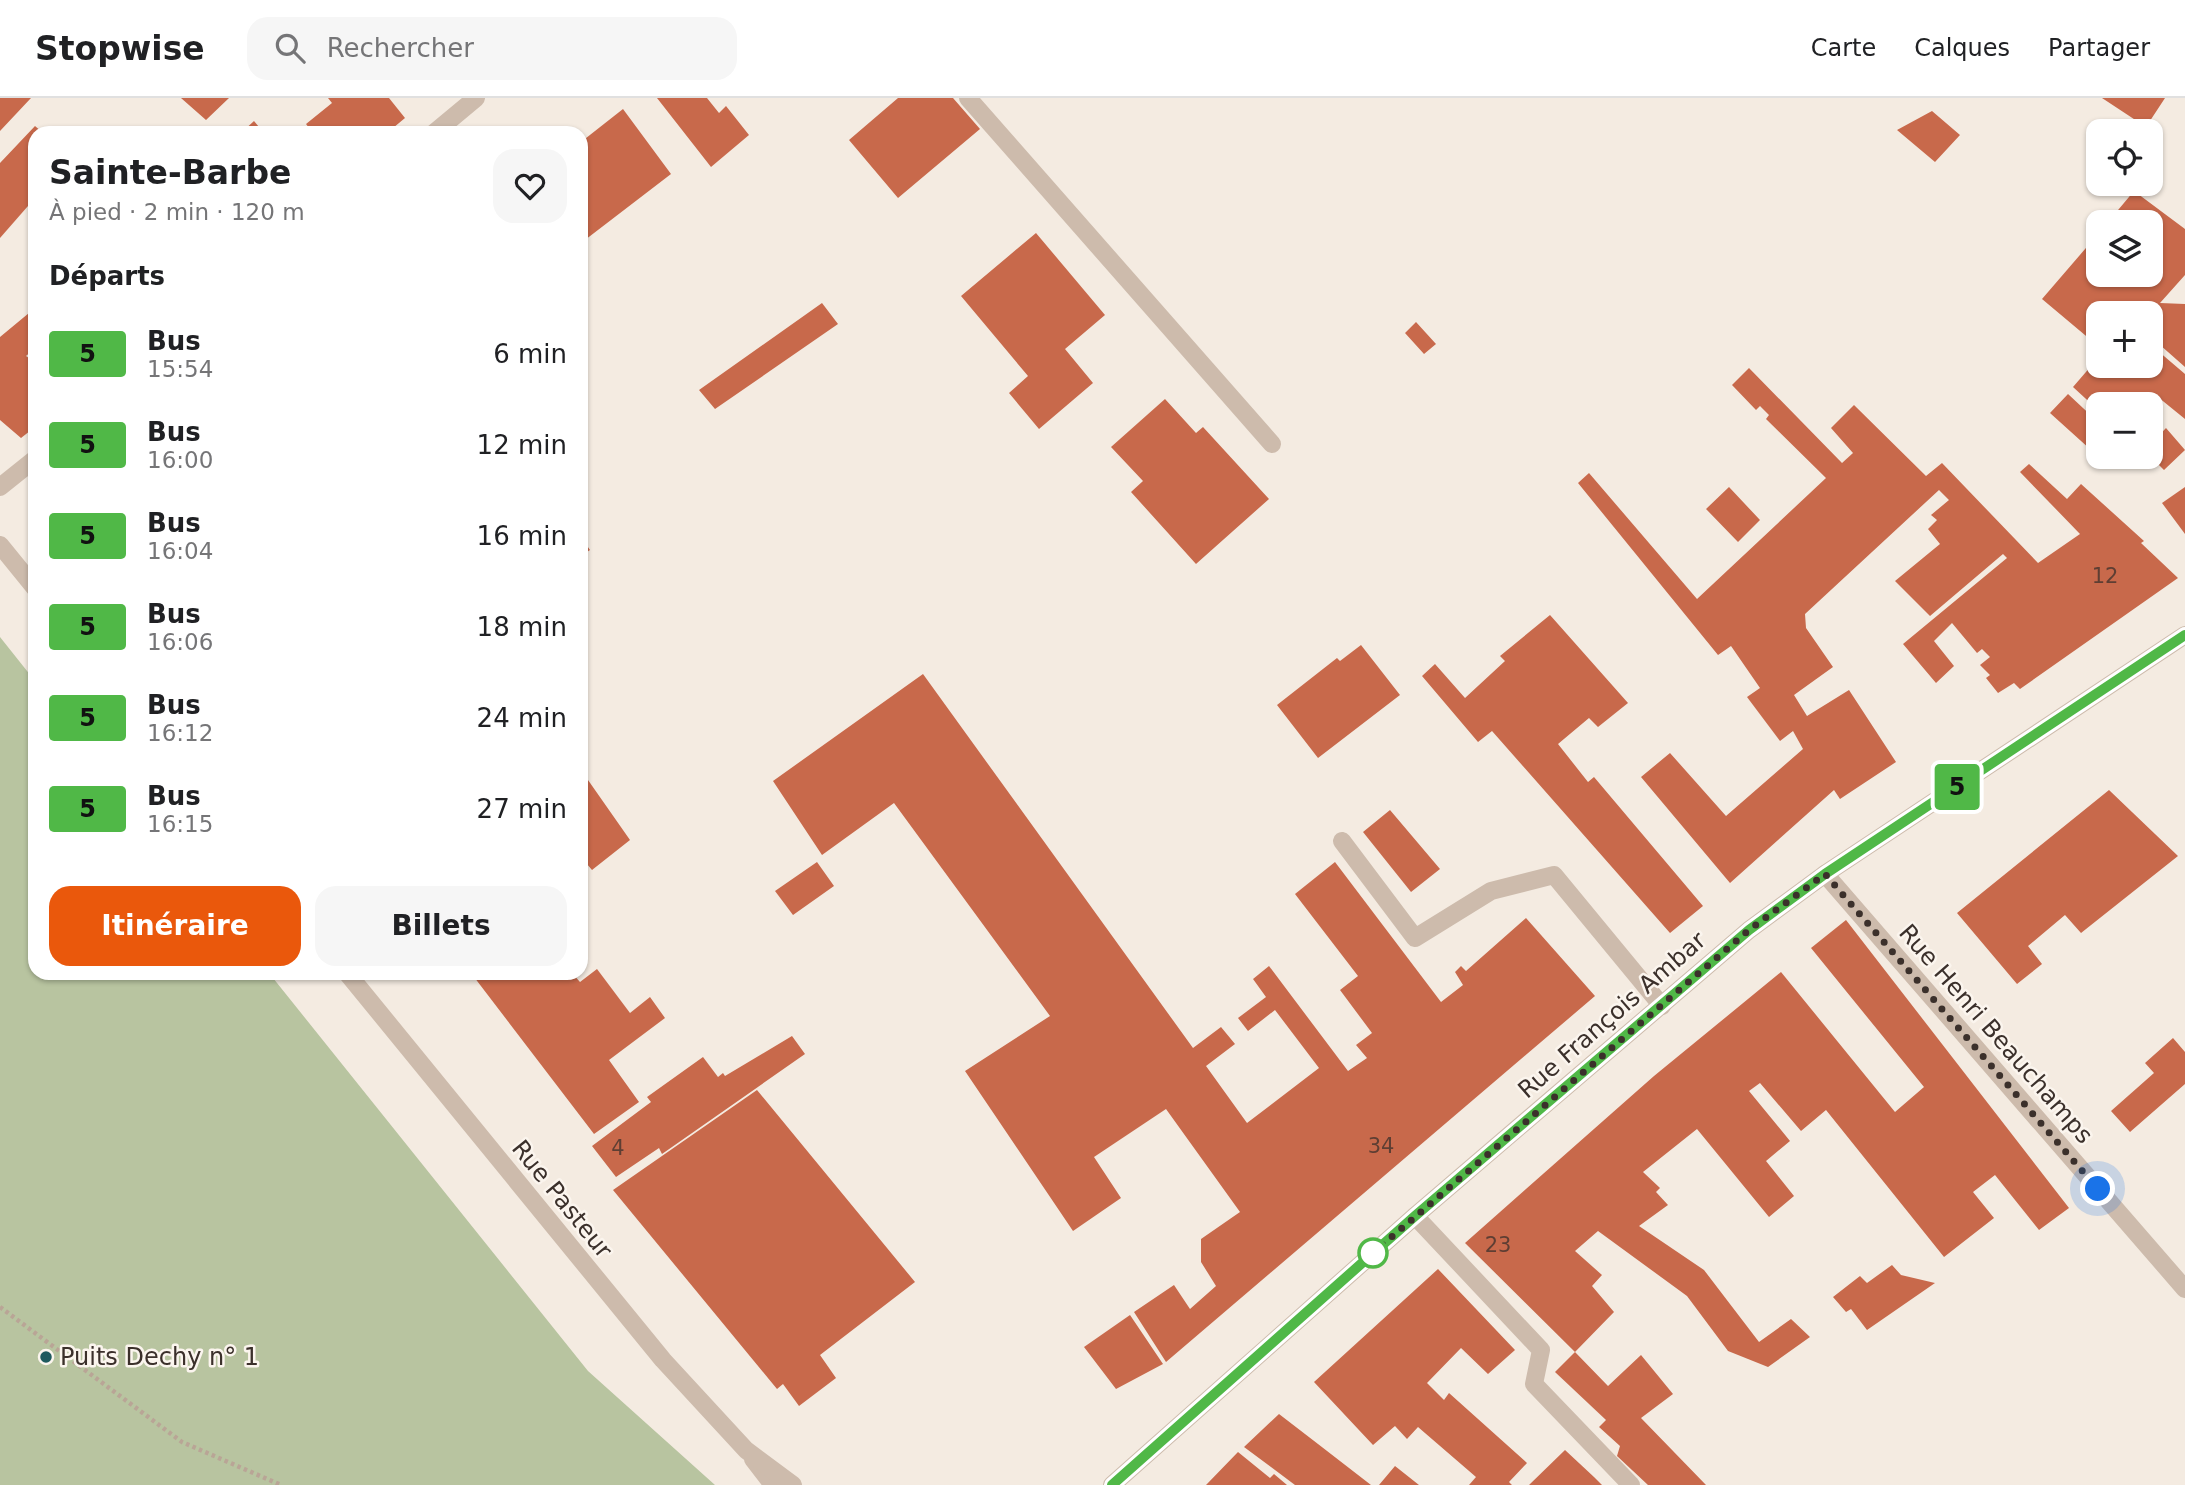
<!DOCTYPE html>
<html lang="fr">
<meta charset="utf-8">
<style>
:root{--surface:#fff;--page:#f6f6f6;--text:#202124;--muted:#757577;--line:#e0e0e0;--accent:#ea580c}
body{margin:0;font-family:"DejaVu Sans",sans-serif;background:var(--page);color:var(--text);height:100vh;display:flex;flex-direction:column;font-size:26px;white-space:nowrap}
*{box-sizing:border-box;margin:0}
p{font-size:23px;color:var(--muted)}
.icon{flex:none;width:38px;height:38px;fill:none;stroke:currentColor;stroke-width:2;stroke-linecap:round;stroke-linejoin:round}
.map{position:relative;flex:1;overflow:hidden}
.sheet{position:absolute;left:28px;top:28px;width:560px;height:854px;display:flex;flex-direction:column;background:var(--surface);border-radius:21px;box-shadow:0 2px 5px #0004}
.sheet>*{flex:none}
.badge{padding:0 14px;border-radius:5px;font-size:24px;line-height:46px}
.controls{position:absolute;left:2086px;top:21px;display:grid;gap:14px}
.controls a{display:grid;place-items:center;width:77px;height:77px;border-radius:14px;background:var(--surface);box-shadow:0 2px 5px #0004;font-size:35px}
.you{position:absolute;width:35px;height:35px;margin:-18px;border:5px solid #fff;border-radius:50%;background:#1a73e8;box-shadow:0 0 0 10px #1a73e833}
.map>.badge{position:absolute;translate:-50% -50%;box-shadow:0 0 0 4px #fff}
h2{padding:0 21px;font-size:26px;line-height:63px}
.round{display:grid;place-items:center;flex:none;width:74px;height:74px;border-radius:21px;background:var(--page)}
.summary{display:flex;align-items:center;justify-content:space-between;height:119px;padding:0 21px}
h1{font-size:33px;font-weight:600;line-height:52px}
.primary-button{display:flex;gap:14px;margin-top:auto;padding:14px 21px}
.primary-button a{flex:1;height:80px;border-radius:21px;background:var(--accent);color:#fff;font-size:28px;font-weight:600;line-height:80px;text-align:center}
.primary-button a+a{background:var(--page);color:var(--text)}
ul{padding:0;list-style:none}
li{display:flex;align-items:center;gap:21px;height:91px;padding:0 21px}
li div{flex:1}
li b{display:block;font-size:26px}
li em{font-style:normal}
li .badge{min-width:77px;font-weight:700;text-align:center}
header{display:flex;align-items:center;gap:42px;box-sizing:border-box;height:98px;padding:0 35px;background:var(--surface);border-bottom:2px solid var(--line)}
header strong{font-size:33px}
nav{display:flex;gap:38px;margin-inline-start:auto;font-size:24px}
.search{width:490px;height:63px;background:var(--page);display:flex;align-items:center;gap:18px;box-sizing:border-box;padding:0 24px;border-radius:21px;color:var(--muted);font-size:26px}
.map>svg:first-child{display:block}
</style>
<header>
<strong>Stopwise</strong>
<div class="search"><svg class="icon" aria-label="search" viewBox="0 0 24 24"><circle cx="10" cy="10" r="6"/><path d="M15 15l6 6"/></svg>Rechercher</div>
<nav><a>Carte</a><a>Calques</a><a>Partager</a></nav>
</header>
<div class="map">
<svg width="2185" height="1387" viewBox="0 0 2185 1387">
<rect width="100%" height="100%" fill="#f4ebe1"/>
<!-- green -->
<path fill="#b8c4a0" d="M 0,539 L 35,583 L 35,875 L 269,875 L 588,1273 L 715,1387 L 0,1387 Z"/>
<!-- building -->
<path fill="#c8694b" d="M 0,0 L 31,0 L 0,33 Z
M 181,0 L 229,0 L 206,22 Z
M 328,0 L 389,0 L 405,20 L 387,35 L 313,35 L 306,26 L 332,5 Z
M 657,0 L 707,0 L 719,15 L 726,8 L 749,37 L 711,69 Z
M 898,0 L 953,0 L 980,31 L 898,100 L 849,42 Z
M 2102,0 L 2165,0 L 2146,29 Z
M 623,11 L 671,76 L 581,145 L 581,44 Z
M 1932,13 L 1960,37 L 1935,64 L 1897,32 Z
M 254,23 L 264,35 L 241,35 Z
M 35,28 L 43,35 L 35,35 L 35,100 L 0,140 L 0,65 Z
M 2134,93 L 2185,131 L 2185,177 L 2160,205 L 2185,206 L 2185,269 L 2151,239 L 2151,215 L 2098,215 L 2098,248 L 2042,201 L 2098,136 L 2098,177 L 2151,177 L 2151,124 L 2108,124 Z
M 1036,135 L 1105,217 L 1065,251 L 1093,285 L 1039,331 L 1009,295 L 1028,278 L 961,198 Z
M 822,205 L 838,226 L 715,311 L 699,292 Z
M 35,210 L 35,250 L 26,258 L 35,264 L 35,329 L 21,340 L 0,322 L 0,239 Z
M 1416,224 L 1436,246 L 1424,256 L 1405,235 Z
M 2151,247 L 2185,276 L 2185,321 L 2153,295 L 2144,306 L 2098,306 L 2098,312 L 2073,289 L 2098,260 L 2098,268 L 2151,268 Z
M 1749,270 L 1842,365 L 1853,355 L 1831,330 L 1854,307 L 1926,378 L 1942,365 L 2038,465 L 2080,436 L 2020,374 L 2029,366 L 2067,401 L 2081,386 L 2144,443 L 2141,445 L 2178,480 L 2020,591 L 2014,585 L 1998,595 L 1986,580 L 1990,577 L 1980,567 L 1990,559 L 1982,551 L 1977,555 L 1952,525 L 1934,543 L 1954,568 L 1936,585 L 1903,546 L 2007,460 L 2003,456 L 1930,518 L 1895,483 L 1940,446 L 1928,431 L 1937,422 L 1931,417 L 1949,402 L 1939,392 L 1805,516 L 1806,530 L 1833,569 L 1794,597 L 1807,618 L 1849,592 L 1896,664 L 1840,701 L 1834,692 L 1730,785 L 1641,679 L 1670,655 L 1726,718 L 1803,651 L 1793,633 L 1780,643 L 1747,599 L 1760,590 L 1731,548 L 1718,557 L 1578,385 L 1589,375 L 1697,501 L 1826,380 L 1766,321 L 1769,317 L 1760,308 L 1756,312 L 1732,287 Z
M 2068,296 L 2098,324 L 2098,344 L 2091,352 L 2050,315 Z
M 1165,301 L 1196,335 L 1203,329 L 1269,401 L 1196,466 L 1131,394 L 1143,383 L 1111,349 Z
M 2166,330 L 2185,352 L 2164,372 L 2151,359 L 2151,346 Z
M 1729,389 L 1760,422 L 1738,444 L 1706,411 Z
M 2185,389 L 2185,436 L 2162,405 Z
M 581,439 L 590,452 L 581,458 Z
M 1550,517 L 1628,605 L 1598,629 L 1589,620 L 1558,646 L 1588,684 L 1594,679 L 1703,808 L 1670,835 L 1492,633 L 1478,644 L 1422,578 L 1435,566 L 1465,600 L 1505,563 L 1500,558 Z
M 1361,547 L 1400,597 L 1318,660 L 1277,607 L 1337,560 L 1340,563 Z
M 923,576 L 1193,950 L 1221,929 L 1235,946 L 1206,968 L 1247,1025 L 1319,970 L 1275,912 L 1248,933 L 1238,920 L 1266,899 L 1253,881 L 1269,868 L 1348,973 L 1367,960 L 1356,947 L 1372,935 L 1340,892 L 1358,878 L 1295,796 L 1335,764 L 1441,904 L 1463,887 L 1455,874 L 1461,868 L 1466,873 L 1526,820 L 1595,898 L 1166,1264 L 1134,1214 L 1174,1187 L 1190,1211 L 1216,1188 L 1201,1164 L 1201,1141 L 1240,1114 L 1166,1011 L 1094,1059 L 1121,1100 L 1073,1133 L 965,973 L 1050,918 L 894,705 L 822,757 L 773,683 Z
M 581,672 L 630,742 L 592,772 L 581,759 Z
M 2109,692 L 2178,758 L 2081,835 L 2065,817 L 2028,848 L 2042,866 L 2017,886 L 1957,815 Z
M 1390,712 L 1440,771 L 1411,794 L 1363,734 Z
M 817,764 L 834,788 L 793,817 L 775,793 Z
M 1846,822 L 2069,1110 L 2039,1132 L 1995,1077 L 1973,1094 L 1994,1120 L 1944,1159 L 1826,1012 L 1801,1033 L 1760,985 L 1749,993 L 1790,1043 L 1766,1063 L 1794,1098 L 1769,1119 L 1697,1031 L 1643,1074 L 1660,1090 L 1656,1094 L 1668,1107 L 1639,1128 L 1704,1172 L 1759,1244 L 1791,1221 L 1810,1239 L 1768,1269 L 1728,1253 L 1687,1198 L 1598,1133 L 1575,1153 L 1602,1177 L 1592,1188 L 1614,1214 L 1575,1254 L 1465,1145 L 1654,978 L 1781,874 L 1895,1014 L 1924,989 L 1811,850 Z
M 597,871 L 630,915 L 650,899 L 665,920 L 609,962 L 639,1004 L 594,1036 L 471,875 L 572,875 L 580,884 Z
M 792,938 L 805,956 L 662,1056 L 659,1050 L 616,1079 L 592,1048 L 651,1004 L 647,999 L 703,959 L 718,979 L 723,975 L 725,978 Z
M 2173,940 L 2185,954 L 2185,986 L 2130,1034 L 2111,1013 L 2154,975 L 2145,965 Z
M 757,992 L 915,1184 L 820,1257 L 836,1280 L 799,1308 L 783,1286 L 777,1291 L 613,1092 Z
M 1892,1167 L 1901,1177 L 1935,1185 L 1867,1232 L 1851,1211 L 1846,1214 L 1833,1199 L 1860,1178 L 1867,1185 Z
M 1438,1171 L 1515,1252 L 1488,1276 L 1461,1250 L 1427,1285 L 1444,1302 L 1449,1295 L 1527,1365 L 1509,1384 L 1512,1387 L 1469,1387 L 1476,1379 L 1418,1329 L 1407,1341 L 1395,1328 L 1373,1347 L 1314,1284 Z
M 1130,1217 L 1163,1266 L 1116,1291 L 1084,1249 Z
M 1575,1254 L 1608,1288 L 1641,1257 L 1673,1296 L 1641,1320 L 1706,1387 L 1648,1387 L 1617,1358 L 1620,1348 L 1599,1329 L 1606,1322 L 1555,1274 Z
M 1279,1316 L 1318,1346 L 1371,1387 L 1295,1387 L 1244,1349 Z
M 1565,1352 L 1594,1379 L 1602,1387 L 1529,1387 Z
M 1238,1354 L 1270,1380 L 1274,1376 L 1287,1387 L 1206,1387 Z
M 1395,1368 L 1419,1387 L 1379,1387 Z"/>
<g fill="none" stroke-linecap="round" stroke-linejoin="round">
<!-- path -->
<path stroke="#b9a596" stroke-width="4.5" stroke-dasharray="3.5 3.5" stroke-linecap="butt" d="M 0,1209 L 182,1344 L 281,1387"/>
<!-- service -->
<path stroke="#cdbbac" stroke-width="18" d="M 968,0 L 1272,346
M 1342,743 L 1415,840 L 1491,793 L 1554,777 L 1662,908
M 1415,1118 L 1541,1252 L 1534,1286 L 1631,1387"/>
<!-- minor -->
<path stroke="#cdbbac" stroke-width="18" d="M 434,35 L 476,0
M 0,389 L 35,361
M 1825,776 L 2185,1191
M 753,1361 L 773,1387"/>
<!-- tertiary -->
<path stroke="#cdbbac" stroke-width="18" d="M 0,447 L 35,490
M 347,875 L 663,1262 L 746,1352 L 793,1387
M 1112,1387 L 1415,1118 L 1749,832 L 1825,776 L 2185,537"/>
</g>
<g fill="none" stroke-linecap="round" stroke-linejoin="round">
<!-- line casing -->
<g stroke="#fff" stroke-width="16">
<path id="line" d="M 1112,1387 L 1415,1118 L 1749,832 L 1825,776 L 2185,537"/>
</g>
<!-- line -->
<use href="#line" stroke="#50b847" stroke-width="10"/>
<!-- walk -->
<path stroke="#3b302b" stroke-width="7" stroke-dasharray="0 12.6" d="M 1373,1155 L 1749,832 L 1825,776 L 2098,1091"/>
</g>
<!-- markers -->
<circle fill="#fff" stroke="#50b847" stroke-width="3.5" cx="1373" cy="1155" r="14"/>
<circle fill="#1f5a5e" stroke="#fbf5ee" stroke-width="2.5" cx="46" cy="1259" r="7"/>
<g text-anchor="middle" dominant-baseline="central" stroke-width="5" stroke-linejoin="round" paint-order="stroke">
<!-- number labels -->
<g font-size="21" fill="#5e3e33">
<text x="2105" y="478">12</text>
<text x="1381" y="1048">34</text>
<text x="618" y="1050">4</text>
<text x="1498" y="1147">23</text>
</g>
<!-- street labels -->
<g font-size="24" fill="#3b302b" stroke="#fbf5ee">
<text transform="translate(1612 917) rotate(-41)">Rue François Ambar</text>
<text transform="translate(1996 936) rotate(49)">Rue Henri Beauchamps</text>
<text transform="translate(562 1101) rotate(51)">Rue Pasteur</text>
</g>
<!-- poi labels -->
<g font-size="24" fill="#3b302b" stroke="#fbf5ee" text-anchor="start">
<text x="60" y="1259">Puits Dechy n° 1</text>
</g>
</g>
</svg>
<div class="controls">
<a><svg class="icon" aria-label="locate" viewBox="0 0 24 24"><circle cx="12" cy="12" r="6"/><path d="M12 2v4M12 18v4M2 12h4M18 12h4"/></svg></a>
<a><svg class="icon" aria-label="layers" viewBox="0 0 24 24"><path d="M12 4l9 5-9 5-9-5zM3 14l9 5 9-5"/></svg></a>
<a>+</a>
<a>−</a>
</div>
<div class="you" style="left:2098px;top:1091px"></div>
<b class="badge" style="left:1957px;top:689px;background:#50b847;color:#111">5</b>
<section class="sheet">
<div class="summary"><div><h1>Sainte-Barbe</h1><p>À pied · 2 min · 120 m</p></div><a class="round"><svg class="icon" aria-label="heart" viewBox="0 0 24 24"><path d="M12 20l-8-8c-3-5 5-10 8-4 3-6 11-1 8 4z"/></svg></a></div>
<h2>Départs</h2>
<ul>
<li><span class="badge" style="background:#50b847;color:#111">5</span><div><b>Bus</b><p>15:54</p></div><em>6 min</em></li>
<li><span class="badge" style="background:#50b847;color:#111">5</span><div><b>Bus</b><p>16:00</p></div><em>12 min</em></li>
<li><span class="badge" style="background:#50b847;color:#111">5</span><div><b>Bus</b><p>16:04</p></div><em>16 min</em></li>
<li><span class="badge" style="background:#50b847;color:#111">5</span><div><b>Bus</b><p>16:06</p></div><em>18 min</em></li>
<li><span class="badge" style="background:#50b847;color:#111">5</span><div><b>Bus</b><p>16:12</p></div><em>24 min</em></li>
<li><span class="badge" style="background:#50b847;color:#111">5</span><div><b>Bus</b><p>16:15</p></div><em>27 min</em></li>
</ul>
<div class="primary-button"><a>Itinéraire</a><a>Billets</a></div>
</section>
</div>
